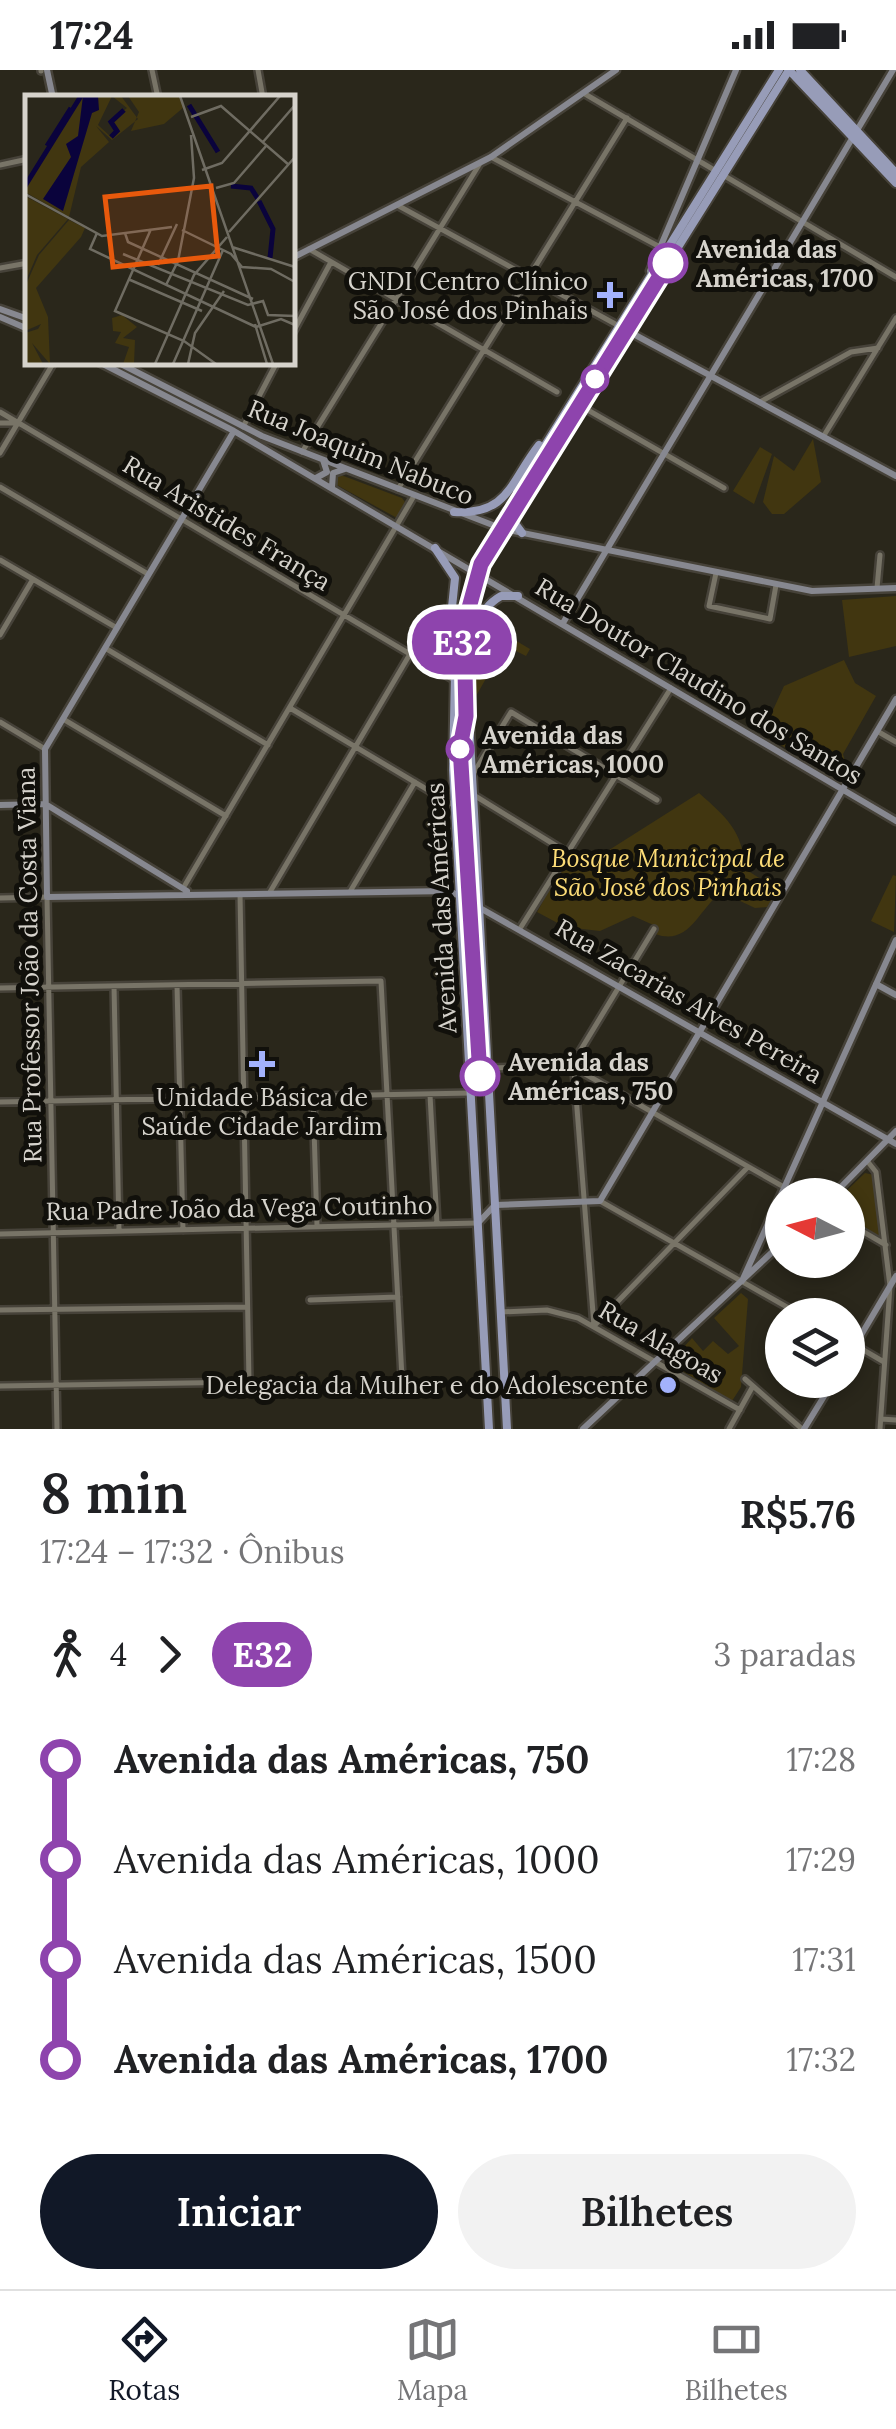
<!DOCTYPE html>
<html lang="pt">
<meta charset="utf-8">
<style>
:root{--surface:#fff;--page:#f2f2f2;--text:#202124;--muted:#757577;--line:#e0e0e0;--accent:#111827}
body{margin:0;font-family:Lora,serif;background:var(--page);color:var(--text);height:100vh;display:flex;flex-direction:column;font-size:38px;white-space:nowrap}
*{box-sizing:border-box;margin:0}
p{font-size:32px;color:var(--muted)}
.icon{flex:none;width:55px;height:55px;fill:none;stroke:currentColor;stroke-width:2;stroke-linecap:round;stroke-linejoin:round}
.map{position:relative;height:1359px;overflow:hidden}
.sheet{display:flex;flex-direction:column;background:var(--surface);flex:1}
.sheet>*{flex:none}
.badge{padding:0 20px;border-radius:32px;font-size:35px;line-height:65px}
.needle{width:65px;rotate:276deg}
.buttons{position:absolute;left:765px;top:1108px;display:grid;gap:20px}
.buttons a{display:grid;place-items:center;width:100px;height:100px;border-radius:50%;background:var(--surface);box-shadow:0 5px 15px #0003;font-size:50px}
.map>.badge{position:absolute;translate:-50% -50%;box-shadow:0 0 0 5px #fff}
.legs{display:flex;align-items:center;gap:15px;height:110px;padding:0 40px;font-size:32px}
.legs p{margin-inline-start:auto}
.summary{display:flex;align-items:center;justify-content:space-between;height:170px;padding:0 40px}
h1{font-size:55px;font-weight:600;line-height:75px}
.cta{display:flex;gap:20px;margin-top:auto;padding:20px 40px}
.cta a{flex:1;height:115px;border-radius:60px;background:var(--accent);color:#fff;font-size:40px;font-weight:600;line-height:115px;text-align:center}
.cta a+a{background:var(--page);color:var(--text)}
ul{padding:0 40px;list-style:none}
li{display:flex;align-items:center;gap:35px;height:100px;font-size:38px}
li i{display:grid;place-items:center;width:15px;height:100%;margin:0 12px;background:currentColor}
li i::after{content:'';width:25px;height:25px;margin:-12px;border:8px solid;border-radius:50%;background:var(--surface)}
li p{margin-inline-start:auto}
li:first-child i{background:linear-gradient(#0000 50%,currentColor 0)}
li:last-child i{background:linear-gradient(currentColor 50%,#0000 0)}
.status{display:flex;justify-content:space-between;align-items:center;height:70px;padding:0 50px;background:var(--surface);direction:ltr}
.status svg{height:28px;fill:currentColor}
.dock{display:flex;justify-content:space-around;align-items:center;height:140px;border-top:2px solid var(--line);background:var(--surface);font-size:28px;color:var(--muted)}
.dock a{display:grid;justify-items:center;gap:5px}
.dock .active{color:var(--accent)}
.map>svg:first-child{display:block}
</style>
<div class="status"><b>17:24</b><svg viewBox="0 0 49 12"><path d="M0 12V9h3v3zM5 12V6h3v6zM10 12V3h3v9zM15 12V0h3v12zM26 1h20v11H26zM47 4h2v5h-2z"/></svg></div>
<div class="map">
<svg width="896" height="1359" viewBox="0 0 896 1359">
<rect width="100%" height="100%" fill="#2a271b"/>
<!-- green -->
<path fill="#413610" d="M 813,369 L 821,412 L 784,444 L 772,444 L 763,432 L 774,386 L 794,401 Z
M 760,377 L 772,384 L 754,434 L 733,421 Z
M 341,405 L 402,428 L 405,432 L 397,448 L 335,414 L 335,406 Z
M 896,526 L 896,576 L 849,587 L 842,530 Z
M 483,551 L 530,579 L 526,586 L 512,579 L 501,582 L 471,635 L 475,579 Z
M 844,590 L 855,613 L 876,626 L 843,684 L 848,702 L 842,711 L 762,664 L 784,616 Z
M 699,723 C 726,747 743,761 745,799 L 778,820 L 767,837 L 755,838 L 721,822 C 697,842 689,876 655,864 L 658,857 L 633,846 L 600,861 L 565,857 L 537,842 L 567,789 L 598,787 Z
M 893,805 L 896,806 L 894,862 L 871,851 Z
M 865,1103 L 874,1105 L 882,1169 L 848,1151 L 848,1125 L 842,1125 Z
M 741,1223 L 748,1229 L 741,1317 L 732,1331 L 669,1293 L 692,1268 L 703,1281 L 713,1271 L 728,1284 L 739,1276 L 714,1248 Z"/>
<g fill="none" stroke-linecap="round" stroke-linejoin="round">
<!-- primary-tunnel -->
<path stroke="#444136" stroke-width="8" stroke-dasharray="8 4" stroke-linecap="butt" d="M 456,555 L 476,490 L 517,420
M 464,556 L 481,494 L 524,423"/>
<!-- street casing -->
<g stroke="#464239" stroke-width="10">
<path id="street" d="M 41,0 L 41,1
M 152,0 L 158,28
M 258,0 L 263,28
M 585,24 L 716,101
M 491,87 L 660,177
M 0,95 L 28,89
M 723,105 L 896,207
M 397,135 L 619,256
M 309,179 L 557,322
M 0,198 L 28,193
M 292,264 L 331,192
M 760,332 L 851,282 L 878,278
M 579,335 L 724,418
M 0,342 L 454,610
M 0,353 L 17,353
M 243,357 L 277,292
M 823,367 L 896,248
M 302,382 L 479,95
M 0,383 L 54,292
M 0,417 L 148,504
M 398,419 L 627,48
M 0,490 L 117,558
M 716,503 L 709,536 L 770,549 L 776,515
M 877,518 L 880,485
M 0,565 L 33,509
M 105,578 L 268,675
M 290,638 L 455,736
M 63,649 L 226,746
M 0,652 L 45,679
M 877,661 L 896,672
M 473,704 L 511,642 L 657,730
M 472,724 L 568,783
M 185,815 L 414,426
M 351,820 L 415,712
M 270,822 L 410,584
M 0,828 L 47,827 L 57,1359
M 521,857 L 671,618
M 177,915 L 183,1160
M 114,916 L 119,1161
M 0,918 L 381,911 L 402,1308
M 571,996 L 654,859
M 487,998 L 571,996 L 798,1125
M 574,1000 L 594,1256
M 313,1025 L 317,1156
M 430,1025 L 437,1154
M 0,1032 L 471,1023
M 868,1092 L 876,1102 L 890,1216 L 880,1359
M 600,1131 L 801,1245
M 848,1153 L 886,1175
M 0,1164 L 478,1153
M 310,1230 L 398,1227
M 0,1240 L 247,1237
M 501,1242 L 547,1240 L 578,1248 L 740,1340
M 594,1256 L 748,1097
M 848,1271 L 884,1292
M 745,1309 L 802,1359
M 0,1316 L 249,1312 L 240,824
M 881,1349 L 896,1350
M 729,1359 L 753,1316"/>
</g>
<!-- secondary casing -->
<g stroke="#464239" stroke-width="11">
<path id="secondary" d="M 47,0 L 53,28
M 292,188 L 491,87 L 616,0
M 650,201 L 736,0
M 0,239 L 28,249
M 0,247 L 28,259
M 626,260 L 896,406
M 99,292 L 234,361 L 896,751
M 117,292 L 262,366 L 503,459 L 812,521 L 896,518
M 234,361 L 45,679 L 47,827 L 450,821 L 896,1074
M 316,408 L 327,402 L 323,390
M 332,417 L 333,403 L 345,399
M 563,553 L 893,0
M 0,735 L 46,734
M 47,735 L 187,821
M 876,914 L 896,925
M 833,1125 L 896,1061
M 478,1153 L 495,1135 L 600,1131 L 896,629
M 742,1211 L 896,870
M 848,1287 L 896,1206
M 583,1359 L 782,1173
M 804,1359 L 834,1310"/>
</g>
<!-- primary casing -->
<g stroke="#464239" stroke-width="12">
<path id="primary" d="M 789,0 L 896,113
M 800,0 L 896,103
M 517,420 L 779,0
M 524,423 L 789,0
M 454,442 C 509,445 510,412 539,375
M 522,463 L 513,451 L 532,419
M 435,478 L 455,508 L 448,576 L 452,601
M 456,555 L 453,700 L 489,1359
M 464,556 L 507,1359
M 468,601 C 471,573 474,541 501,526 L 518,526"/>
</g>
<!-- street -->
<use href="#street" stroke="#787467" stroke-width="5"/>
<!-- secondary -->
<use href="#secondary" stroke="#878890" stroke-width="6"/>
<!-- primary -->
<use href="#primary" stroke="#979cb8" stroke-width="8"/>
</g>
<g fill="none" stroke-linecap="round" stroke-linejoin="round">
<!-- line-1 casing -->
<g stroke="#fff" stroke-width="22">
<path id="line-1" d="M 480,1006 L 460,677 L 466,646 L 464,556 L 481,494 L 668,193"/>
</g>
<!-- line-1 -->
<use href="#line-1" stroke="#8e44ad" stroke-width="15"/>
</g>
<!-- markers -->
<g fill="#fff" stroke="#8e44ad" stroke-width="5">
<circle cx="668" cy="193" r="18"/>
<circle cx="595" cy="309" r="12"/>
<circle cx="460" cy="679" r="12"/>
<circle cx="480" cy="1006" r="18"/>
</g>
<g fill="#a3b2fc" stroke="#11100b" stroke-width="4">
<path d="M605 210h10v10h10v10h-10v10h-10v-10h-10v-10h10z"/>
<path d="M257 979h10v10h10v10h-10v10h-10v-10h-10v-10h10z"/>
<circle cx="668" cy="1315" r="10"/>
</g>
<g text-anchor="middle" dominant-baseline="central" stroke-width="10" stroke-linejoin="round" paint-order="stroke">
<!-- stop labels -->
<g font-size="25" font-weight="bold" fill="#d6d3cc" stroke="#11100b" text-anchor="start">
<text x="696" y="179">Avenida das<tspan x="696" dy="29">Américas, 1700</tspan></text>
<text x="482" y="665">Avenida das<tspan x="482" dy="29">Américas, 1000</tspan></text>
<text x="508" y="992">Avenida das<tspan x="508" dy="29">Américas, 750</tspan></text>
</g>
<!-- poi labels -->
<g font-size="25" fill="#d6d3cc" stroke="#11100b" text-anchor="end">
<text x="588" y="211">GNDI Centro Clínico<tspan x="588" dy="29">São José dos Pinhais</tspan></text>
<text x="262" y="1027" text-anchor="middle">Unidade Básica de<tspan x="262" dy="29">Saúde Cidade Jardim</tspan></text>
<text x="648" y="1315">Delegacia da Mulher e do Adolescente</text>
</g>
<!-- street labels -->
<g font-size="25" fill="#d6d3cc" stroke="#11100b">
<text transform="translate(361 382) rotate(22)">Rua Joaquim Nabuco</text>
<text transform="translate(227 453) rotate(31)">Rua Aristides França</text>
<text transform="translate(699 611) rotate(31)">Rua Doutor Claudino dos Santos</text>
<text transform="translate(441 838) rotate(-93)">Avenida das Américas</text>
<text transform="translate(29 895) rotate(-91)">Rua Professor João da Costa Viana</text>
<text transform="translate(689 931) rotate(30)">Rua Zacarias Alves Pereira</text>
<text transform="translate(239 1138) rotate(-1)">Rua Padre João da Vega Coutinho</text>
<text transform="translate(661 1272) rotate(30)">Rua Alagoas</text>
</g>
<!-- park labels -->
<g font-size="25" font-style="italic" fill="#fcdc77" stroke="#11100b">
<text x="668" y="788">Bosque Municipal de<tspan x="668" dy="29">São José dos Pinhais</tspan></text>
</g>
</g>
<!-- overview -->
<g transform="translate(25 25)">
<rect width="270" height="270" fill="#2a271b"/>
<path d="M 56,1 L 96,1 L 113,24 L 87,45 L 71,31 L 84,47 L 56,72 L 44,122 L 0,97 L 0,89 ZM 87,1 L 102,13 L 87,26 L 93,35 L 86,42 L 73,30 ZM 103,1 L 154,1 L 159,12 L 139,29 L 106,36 L 114,17 ZM 0,101 L 43,124 L 12,160 L 0,188 ZM 44,125 L 60,133 L 56,142 L 11,193 L 23,222 L 25,269 L 7,248 L 18,269 L 0,269 L 0,238 L 13,234 L 16,229 L 0,236 L 0,192 L 14,160 ZM 97,220 L 112,232 L 98,243 L 110,245 L 109,269 L 98,269 L 104,252 L 90,248 L 96,237 L 88,236 L 87,223 Z" fill="#413610" fill-rule="evenodd"/>
<path d="M 58,1 L 73,1 L 74,15 L 67,18 L 38,116 L 18,104 L 46,62 L 41,49 L 53,41 Z" fill="#0a033c"/>
<path fill="none" stroke="#0a033c" stroke-width="5" d="M 164,10 L 193,57M 86,42 L 92,36 L 86,27 L 99,15M 22,51 L 46,13M 0,91 L 56,1M 206,91 L 226,93 L 233,104M 234,106 L 248,134 L 245,163"/>
<path fill="none" stroke="#6f6c62" stroke-width="2.5" d="M 155,1 L 248,269M 166,22 L 196,11 L 264,70M 238,47 L 270,10M 177,75 L 197,68 L 255,1M 191,93 L 209,88 L 241,51M 0,99 L 77,141 L 147,132M 126,134 L 90,216 L 159,246 L 191,269M 157,135 L 206,159 L 217,172 L 246,174 L 270,187M 204,137 L 270,62M 72,138 L 65,154 L 231,232M 100,138 L 103,147 L 228,204M 207,152 L 270,172M 98,159 L 223,210 L 238,206 L 243,220 L 270,221M 133,170 L 152,129M 103,184 L 177,216M 141,190 L 153,166 L 169,83 L 166,40M 230,229 L 242,269M 231,232 L 256,224 L 270,230M 130,269 L 169,180 L 202,142M 148,269 L 198,155M 163,269 L 170,238 L 199,196"/>
<path fill="#e8590c" fill-opacity="0.15" stroke="#e8590c" stroke-width="5" d="M 186,91 L 193,161 L 88,172 L 80,102 Z"/>
<rect width="270" height="270" fill="none" stroke="#d6d3cc" stroke-width="5"/>
</g>
</svg>
<div class="buttons">
<a><svg class="needle" viewBox="-14 -14 28 28"><path d="M0-13l5 13h-10z" fill="#e53935"/><path d="M0 13l5-13h-10z" fill="#757577"/></svg></a>
<a><svg class="icon" aria-label="layers" viewBox="0 0 24 24"><path d="M12 4l9 5-9 5-9-5zM3 14l9 5 9-5"/></svg></a>
</div>
<b class="badge" style="left:462px;top:572px;background:#8e44ad;color:#fff">E32</b>
</div>
<section class="sheet">
<div class="summary"><div><h1>8 min</h1><p>17:24 – 17:32 · Ônibus</p></div><b>R$5.76</b></div>
<div class="legs"><svg class="icon" aria-label="walk" viewBox="0 0 24 24"><circle cx="13" cy="4" r="2"/><path d="M13 8l-2 6 4 7M11 14l-3 7M7 12l3-4h3l4 4"/></svg>4<svg class="icon" aria-label="forward" viewBox="0 0 24 24"><path d="M9 5l7 7-7 7"/></svg><b class="badge" style="background:#8e44ad;color:#fff">E32</b><p>3 paradas</p></div>
<ul>
<li><i style="color:#8e44ad"></i><b>Avenida das Américas, 750</b><p>17:28</p></li>
<li><i style="color:#8e44ad"></i><span>Avenida das Américas, 1000</span><p>17:29</p></li>
<li><i style="color:#8e44ad"></i><span>Avenida das Américas, 1500</span><p>17:31</p></li>
<li><i style="color:#8e44ad"></i><b>Avenida das Américas, 1700</b><p>17:32</p></li>
</ul>
<div class="cta"><a>Iniciar</a><a>Bilhetes</a></div>
</section>
<nav class="dock">
<a class="active"><svg class="icon" aria-label="directions" viewBox="0 0 24 24"><path d="M12 3l9 9-9 9-9-9zM9 14v-3h6M13 9l2 2-2 2"/></svg>Rotas</a>
<a><svg class="icon" aria-label="map" viewBox="0 0 24 24"><path d="M3 6l6-2 6 2 6-2v14l-6 2-6-2-6 2zM9 4v14M15 6v14"/></svg>Mapa</a>
<a><svg class="icon" aria-label="tickets" viewBox="0 0 24 24"><path d="M3 7h18v10H3zM15 7v10"/></svg>Bilhetes</a>
</nav>
